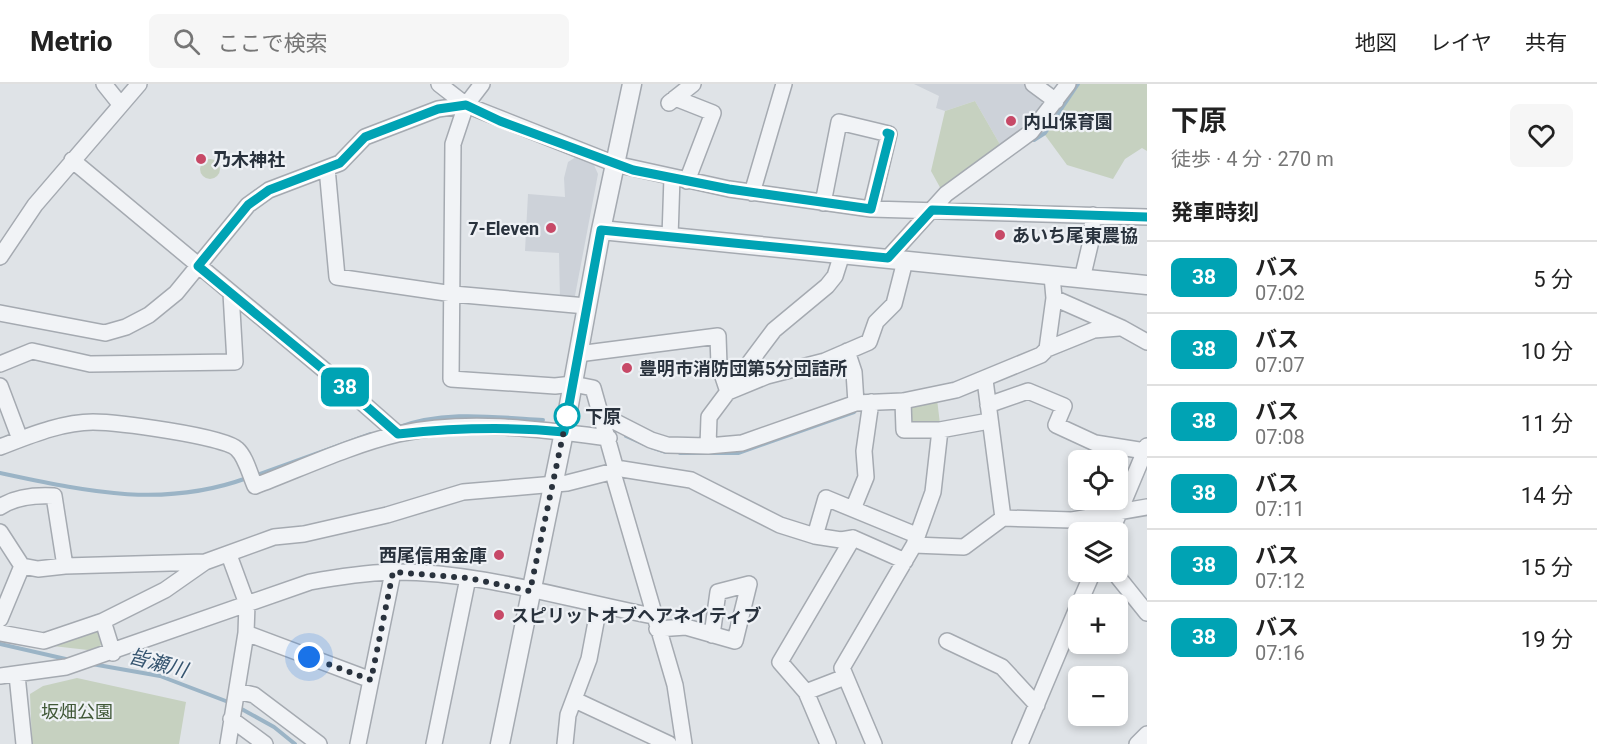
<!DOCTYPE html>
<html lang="ja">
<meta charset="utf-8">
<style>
:root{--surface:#fff;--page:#f6f6f6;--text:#222;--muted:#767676;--line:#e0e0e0}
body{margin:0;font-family:Roboto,"Noto Sans JP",sans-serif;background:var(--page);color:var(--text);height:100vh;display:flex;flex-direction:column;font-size:22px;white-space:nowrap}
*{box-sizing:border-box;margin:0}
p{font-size:20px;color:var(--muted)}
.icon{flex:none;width:33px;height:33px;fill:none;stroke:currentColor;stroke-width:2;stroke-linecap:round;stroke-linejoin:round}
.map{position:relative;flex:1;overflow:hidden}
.sheet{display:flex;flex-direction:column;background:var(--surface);width:450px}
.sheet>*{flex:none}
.badge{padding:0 12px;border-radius:9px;font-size:21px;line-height:39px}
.controls{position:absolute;left:1068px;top:366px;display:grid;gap:12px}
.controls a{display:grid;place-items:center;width:60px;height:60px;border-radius:9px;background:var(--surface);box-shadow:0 3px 9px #0003;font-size:30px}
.you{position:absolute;width:30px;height:30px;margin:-15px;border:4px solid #fff;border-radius:50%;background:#1a73e8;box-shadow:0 0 0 9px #1a73e833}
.map>.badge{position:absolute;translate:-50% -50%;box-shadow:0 0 0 3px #fff}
h2{padding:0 24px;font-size:22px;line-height:54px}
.round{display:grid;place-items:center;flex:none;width:63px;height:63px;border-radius:9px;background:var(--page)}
.head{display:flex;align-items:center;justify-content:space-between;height:102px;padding:0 24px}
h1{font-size:28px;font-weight:700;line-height:45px}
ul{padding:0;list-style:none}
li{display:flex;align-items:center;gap:18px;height:72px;padding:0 24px;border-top:2px solid var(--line)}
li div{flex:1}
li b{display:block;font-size:22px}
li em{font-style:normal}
li .badge{min-width:66px;font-weight:700;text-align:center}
header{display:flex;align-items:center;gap:36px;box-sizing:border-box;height:84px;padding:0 30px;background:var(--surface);border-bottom:2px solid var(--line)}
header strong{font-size:28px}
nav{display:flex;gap:33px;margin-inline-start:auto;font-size:21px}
.search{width:420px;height:54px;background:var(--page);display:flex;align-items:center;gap:15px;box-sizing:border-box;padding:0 21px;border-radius:9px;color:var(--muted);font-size:22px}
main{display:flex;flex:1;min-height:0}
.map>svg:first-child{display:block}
</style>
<header>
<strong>Metrio</strong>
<div class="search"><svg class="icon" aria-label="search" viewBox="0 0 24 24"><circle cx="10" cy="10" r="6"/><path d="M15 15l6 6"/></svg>ここで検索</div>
<nav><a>地図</a><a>レイヤ</a><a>共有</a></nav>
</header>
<main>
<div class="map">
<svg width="1147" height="660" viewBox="0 0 1147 660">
<rect width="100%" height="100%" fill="#dfe3e7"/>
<!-- built -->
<path fill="#cdd2d9" d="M 914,0 L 1029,0 L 1047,13 L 1048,22 L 1002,64 L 975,17 L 945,27 L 936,24 L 939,12 Z
M 576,73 L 594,81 L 598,90 L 574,217 L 560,216 L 559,169 L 525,167 L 528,110 L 565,113 L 564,94 L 568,78 Z"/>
<!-- green -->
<path fill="#c6d1c0" d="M 1080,0 L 1147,0 L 1147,67 L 1142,64 L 1125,75 L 1113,95 L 1067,81 L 1045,51 Z
M 975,17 L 1002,64 L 942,107 L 931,87 L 945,27 Z
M200 85a10 10 0 1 1 20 0a10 10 0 1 1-20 0Z
M 937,315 L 940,340 L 909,341 L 908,322 Z
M 91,545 L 100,547 L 102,557 L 100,563 L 88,566 L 44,561 Z
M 77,594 L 186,618 L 179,660 L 32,660 L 30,610 L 43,602 Z"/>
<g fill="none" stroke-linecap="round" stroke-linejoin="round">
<!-- stream -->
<path stroke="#9bb4c6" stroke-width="4" d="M 1034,56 L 1045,49 L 1078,0
M 396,344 C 443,326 494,333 543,336
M 626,352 L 644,360
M 651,363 L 666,368
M 680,369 L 738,369 L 854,328
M 0,389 C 85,407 162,425 247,394
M 254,392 L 371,350
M 0,560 L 70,576
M 92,580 L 160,592 L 231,619
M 238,623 L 274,643 L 295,660"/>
<!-- minor casing -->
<g stroke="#a5aab1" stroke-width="18">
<path id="minor" d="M 104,0 L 120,20
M 439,0 L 466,21 L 615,80 L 729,105 L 871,125 L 1147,133
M 482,0 L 466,21 L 453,60 L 451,295 L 555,302 L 573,300 L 593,304 L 615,382 L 613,389 L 675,601 L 684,660
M 1033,0 L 1056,17
M 675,14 L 713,29 L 687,97
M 669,19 L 693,0
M 72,76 L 341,300 L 398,350
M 327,84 L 337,193 L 453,210 L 586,222
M 752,109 L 784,0
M 823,119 L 839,38 L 889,50 L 871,125
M 670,153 L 672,93
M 0,173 L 35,121 L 139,0
M 888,174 L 946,110 L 1031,48 L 1068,0
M 1082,195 L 1091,157 L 1093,131
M 1054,214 L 1122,244 L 1147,258
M 0,229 L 105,249 L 126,243 L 149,231 L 176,209 L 248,121 L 269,106 L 340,79 L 365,53 L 438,25 L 466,21
M 1047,265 L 1094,246 L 1119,244
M 847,267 L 854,288 L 856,319
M 578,270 L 718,252 L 719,281 L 728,308 L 767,292 L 825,277 L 869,258 L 876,238 L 894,220 L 905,177
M 0,280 L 32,267 L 90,280 L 235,278 L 231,209
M 985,296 L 1003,434
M 0,302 L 20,355
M 988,321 L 1028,307 L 1064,322 L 1056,341 L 1095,359 L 1145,367
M 600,330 L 651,356 L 667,361 L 708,362 L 742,359 L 856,319 L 903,317 L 956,306 L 1041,271 L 1047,265 L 1054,214 L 1052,192
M 940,346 L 989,337
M 708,362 L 709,333 L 774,246 L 827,202 L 835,192 L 842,170
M 0,363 C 29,352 62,338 93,338 C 116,338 224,352 237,365 C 246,373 250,391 255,402 C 300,385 351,361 398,350 C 467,335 539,345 609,354
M 0,423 C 15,413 36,411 54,412 L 65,482 L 38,485 L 22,482 L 0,448
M 853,425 L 866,393 L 864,367 L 871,318
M 1111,448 L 1147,362
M 815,452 L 826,414 L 916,451
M 914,461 L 964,463 L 1003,434 L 1072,436 L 1147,423
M 65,482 L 205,478
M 1114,488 L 1147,529
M 1079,520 L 1093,488
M 0,535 L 22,482
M 657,545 L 686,543 L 735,557 L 749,500 L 718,508 L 712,551
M 0,549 L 44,557 L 103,537
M 246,549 L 371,596
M 947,557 L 1002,583 L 1037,621
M 113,569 L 103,537 L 165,506 L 205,478 L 274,453 L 304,450 L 387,431 L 463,408 L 567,399 L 622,385 L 691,396 L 780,441 L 815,452 L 841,456 L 853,454 L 905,477
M 17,591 L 24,660
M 0,592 L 66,583 L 310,498 C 337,493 364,489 392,488 C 480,487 568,516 653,532
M 237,607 L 254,611 L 319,660
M 806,608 L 845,593
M 575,616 L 669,660
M 231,635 L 265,660
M 228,660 L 246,549 L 247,520 L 229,471
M 358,660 L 393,488
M 434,660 L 468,494
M 565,660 L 568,631 L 589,575 L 599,522
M 828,660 L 806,608 L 780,578 L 853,454
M 874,660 L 842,584 L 914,461 L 933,408 L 940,346 L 904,346 L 903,317
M 1020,660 L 1078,522
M 1137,660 L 1147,650"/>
</g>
<!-- tertiary casing -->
<g stroke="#a5aab1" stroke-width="21">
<path id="tertiary" d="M 601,146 L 632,0
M 500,660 L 564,348 L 601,146 L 1147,201"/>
</g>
<!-- minor -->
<use href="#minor" stroke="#f1f3f6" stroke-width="15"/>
<!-- tertiary -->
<use href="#tertiary" stroke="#f1f3f6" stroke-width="18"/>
</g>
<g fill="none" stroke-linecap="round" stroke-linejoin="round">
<!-- line casing -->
<g stroke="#fff" stroke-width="14">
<path id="line" d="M 887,49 L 890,50 L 871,125 L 729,105 L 633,86 L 500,37 L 466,21 L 438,25 L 365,53 L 340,79 L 269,106 L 248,121 L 198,182 L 341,300 L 398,350 C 454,344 507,342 564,348 L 601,146 L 888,174 L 932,126 L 1147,133"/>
</g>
<!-- line -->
<use href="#line" stroke="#00a3b4" stroke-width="9"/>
<!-- walk -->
<path stroke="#29323d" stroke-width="6" stroke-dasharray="0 10.8" d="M 309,573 L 371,596 L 393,488 L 468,494 L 530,507 L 567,332"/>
</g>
<!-- markers -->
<g fill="#c74967" stroke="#eef1f5" stroke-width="2">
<circle cx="1011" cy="37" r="6"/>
<circle cx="201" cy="75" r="6"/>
<circle cx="551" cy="144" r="6"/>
<circle cx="1000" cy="151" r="6"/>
<circle cx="627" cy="284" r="6"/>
<circle cx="499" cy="471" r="6"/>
<circle cx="499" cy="531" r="6"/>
</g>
<circle fill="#fff" stroke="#00a3b4" stroke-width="3" cx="567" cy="332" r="12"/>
<g text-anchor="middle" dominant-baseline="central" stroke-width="4.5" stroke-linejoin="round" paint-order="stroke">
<!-- poi labels -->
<g font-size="18" font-weight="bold" fill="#29323d" stroke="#eef1f5" text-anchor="start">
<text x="1023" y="37">内山保育園</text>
<text x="213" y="75">乃木神社</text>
<text x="539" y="144" text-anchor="end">7-Eleven</text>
<text x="1012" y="151">あいち尾東農協</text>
<text x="639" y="284">豊明市消防団第5分団詰所</text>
<text x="487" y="471" text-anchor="end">西尾信用金庫</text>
<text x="511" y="531">スピリットオブヘアネイティブ</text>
</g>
<!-- stop labels -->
<g font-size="18" font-weight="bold" fill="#29323d" stroke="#eef1f5" text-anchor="start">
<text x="585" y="332">下原</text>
</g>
<!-- park labels -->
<g font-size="18" fill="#405837" stroke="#eef1f5">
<text x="77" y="627">坂畑公園</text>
</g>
<!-- water labels -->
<g font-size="20" font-style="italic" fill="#35546f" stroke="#eef1f5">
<text transform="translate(158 579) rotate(15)">皆瀬川</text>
</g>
</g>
</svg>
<div class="controls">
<a><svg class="icon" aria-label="locate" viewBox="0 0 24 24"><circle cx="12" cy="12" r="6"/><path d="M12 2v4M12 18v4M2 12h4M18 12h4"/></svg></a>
<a><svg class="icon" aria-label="layers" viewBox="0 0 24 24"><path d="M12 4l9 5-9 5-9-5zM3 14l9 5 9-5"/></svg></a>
<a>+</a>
<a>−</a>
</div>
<div class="you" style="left:309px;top:573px"></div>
<b class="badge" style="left:345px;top:303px;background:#00a3b4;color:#fff">38</b>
</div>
<section class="sheet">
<div class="head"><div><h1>下原</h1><p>徒歩 · 4 分 · 270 m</p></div><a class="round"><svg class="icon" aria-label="heart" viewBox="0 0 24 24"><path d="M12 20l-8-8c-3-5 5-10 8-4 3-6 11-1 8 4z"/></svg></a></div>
<h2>発車時刻</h2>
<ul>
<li><span class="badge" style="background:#00a3b4;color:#fff">38</span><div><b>バス</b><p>07:02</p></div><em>5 分</em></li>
<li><span class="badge" style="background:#00a3b4;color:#fff">38</span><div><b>バス</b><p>07:07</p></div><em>10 分</em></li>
<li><span class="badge" style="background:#00a3b4;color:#fff">38</span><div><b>バス</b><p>07:08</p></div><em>11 分</em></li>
<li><span class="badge" style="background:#00a3b4;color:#fff">38</span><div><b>バス</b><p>07:11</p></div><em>14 分</em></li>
<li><span class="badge" style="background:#00a3b4;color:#fff">38</span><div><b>バス</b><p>07:12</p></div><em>15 分</em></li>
<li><span class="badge" style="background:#00a3b4;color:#fff">38</span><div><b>バス</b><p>07:16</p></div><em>19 分</em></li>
</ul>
</section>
</main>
